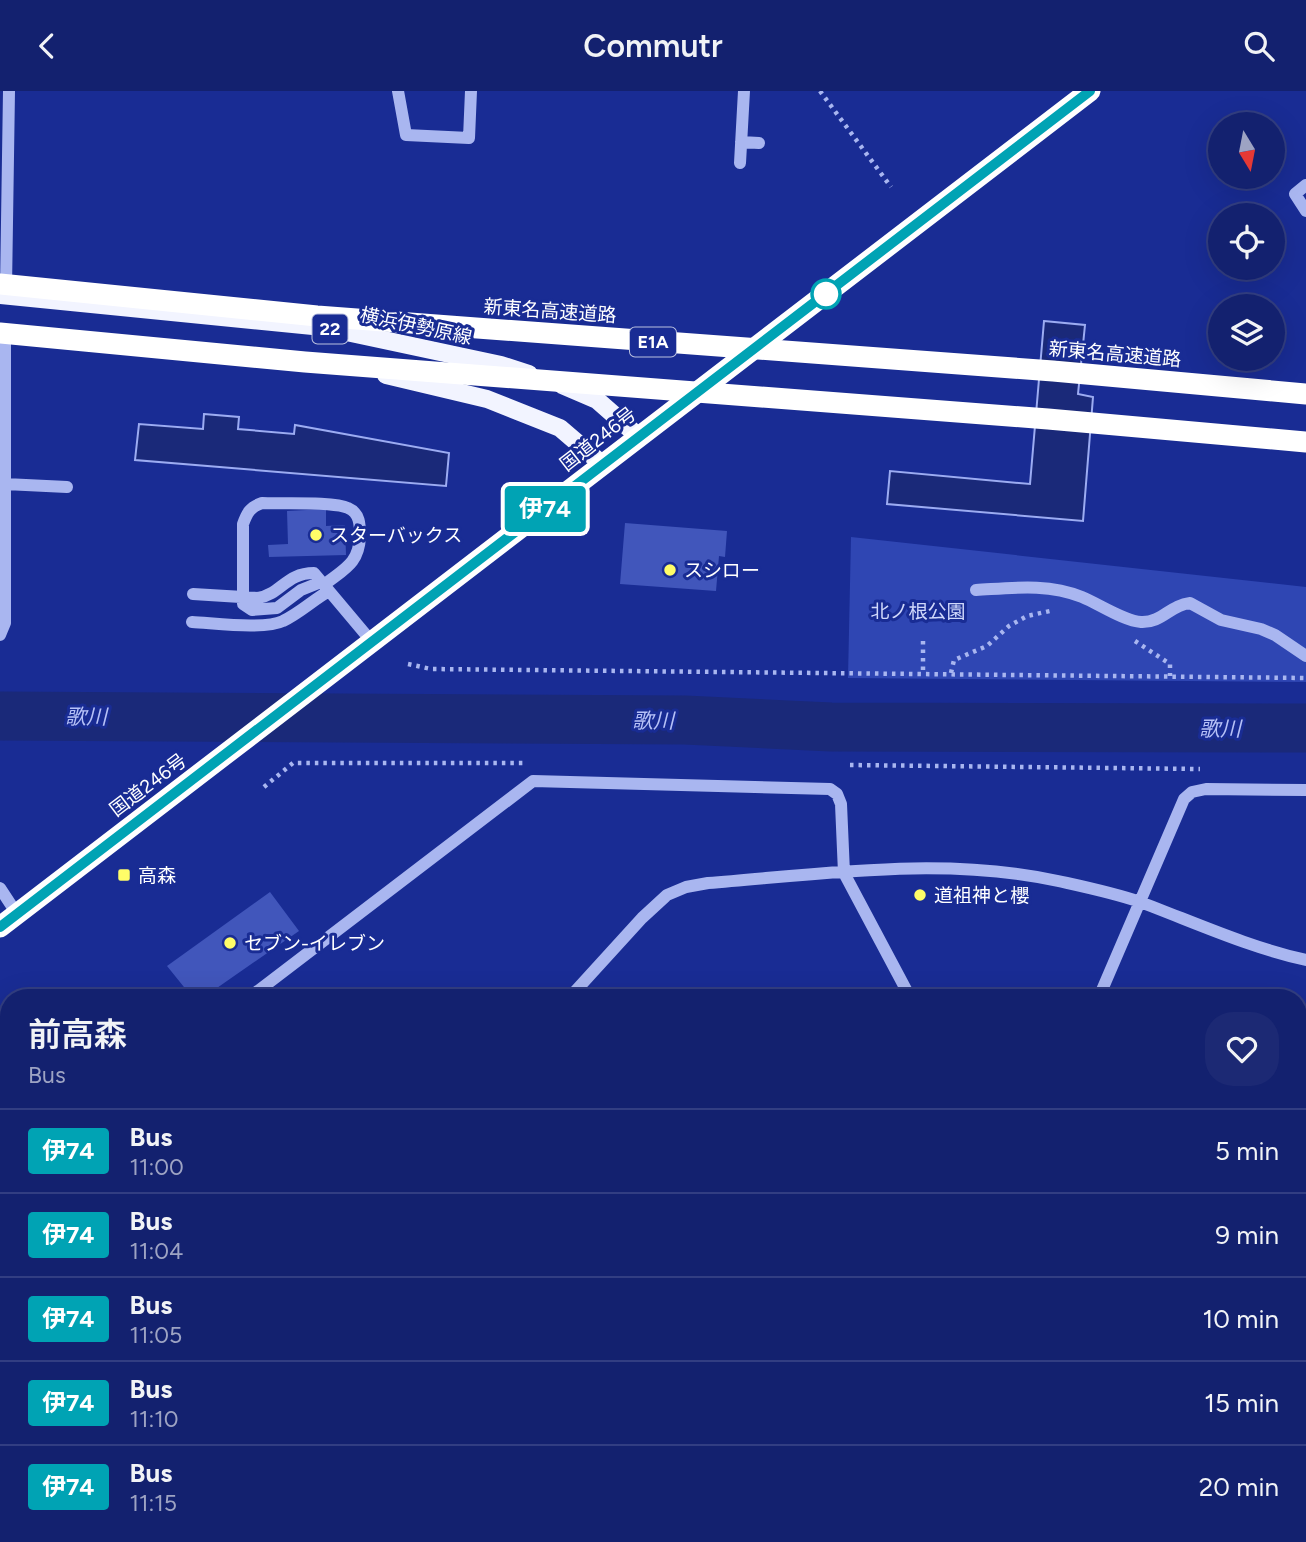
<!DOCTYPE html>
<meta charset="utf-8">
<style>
:root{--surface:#13216f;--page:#1c2974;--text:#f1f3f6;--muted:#9da3c3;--line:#323e82}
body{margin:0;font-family:Figtree,"Noto Sans JP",sans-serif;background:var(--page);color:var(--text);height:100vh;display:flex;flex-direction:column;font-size:26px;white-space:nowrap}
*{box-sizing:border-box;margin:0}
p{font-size:23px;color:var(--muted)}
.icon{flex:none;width:38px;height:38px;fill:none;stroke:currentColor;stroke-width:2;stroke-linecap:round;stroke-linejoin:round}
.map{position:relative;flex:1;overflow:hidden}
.drawer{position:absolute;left:0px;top:898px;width:1307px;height:555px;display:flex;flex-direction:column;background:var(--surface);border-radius:28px 28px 0 0;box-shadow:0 7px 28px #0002,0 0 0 2px var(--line)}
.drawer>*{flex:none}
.badge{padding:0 14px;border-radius:5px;font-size:24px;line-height:46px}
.needle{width:46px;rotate:170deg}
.tools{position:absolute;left:1208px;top:21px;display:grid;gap:14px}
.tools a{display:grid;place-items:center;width:77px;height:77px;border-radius:50%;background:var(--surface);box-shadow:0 7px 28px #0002,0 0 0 2px var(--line);font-size:35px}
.map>.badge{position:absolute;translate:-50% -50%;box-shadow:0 0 0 4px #fff}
.round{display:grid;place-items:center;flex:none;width:74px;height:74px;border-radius:28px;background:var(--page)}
.head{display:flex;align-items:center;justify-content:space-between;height:119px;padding:0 28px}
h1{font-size:33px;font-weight:600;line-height:52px}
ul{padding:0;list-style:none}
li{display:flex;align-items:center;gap:21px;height:84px;padding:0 28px;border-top:2px solid var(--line)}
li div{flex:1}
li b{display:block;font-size:26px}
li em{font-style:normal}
li .badge{min-width:77px;font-weight:700;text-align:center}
header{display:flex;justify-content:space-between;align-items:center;height:91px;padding:0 28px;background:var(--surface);font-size:32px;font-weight:600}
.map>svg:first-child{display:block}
</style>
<header><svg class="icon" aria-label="back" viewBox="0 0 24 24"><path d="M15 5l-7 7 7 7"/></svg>Commutr<svg class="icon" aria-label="search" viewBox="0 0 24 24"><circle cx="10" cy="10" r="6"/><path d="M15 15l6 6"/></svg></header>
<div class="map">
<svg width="1306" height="1451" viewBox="0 0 1306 1451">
<rect width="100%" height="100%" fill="#192c94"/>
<!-- green -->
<path fill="#2f46b3" d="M 851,446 L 1306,496 L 1306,591 L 848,587 Z"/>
<!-- water -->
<path fill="#1a2979" stroke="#9cacf2" stroke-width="2" d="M 1044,230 L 1085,234 L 1078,303 L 1093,306 L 1083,430 L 887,413 L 890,380 L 1030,393 Z
M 204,323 L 239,326 L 238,338 L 294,343 L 295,334 L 449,362 L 446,395 L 135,369 L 139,333 L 203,338 Z"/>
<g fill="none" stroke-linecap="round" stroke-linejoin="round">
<!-- river -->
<path stroke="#1a2979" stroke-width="49" d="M 0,625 L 685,629 L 831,636 L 1306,637"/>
</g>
<!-- building -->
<path fill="#4156bb" d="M 326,418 L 326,435 L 345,434 L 346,464 L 269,466 L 268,454 L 288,453 L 287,420 Z
M 625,432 L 727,440 L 725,466 L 719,465 L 716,500 L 620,493 Z
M 270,801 L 299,840 L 204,906 L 192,906 L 167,875 Z
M 460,1444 L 502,1444 L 497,1451 L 455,1451 Z
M 537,1444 L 615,1444 L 609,1451 L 535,1451 L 532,1449 Z"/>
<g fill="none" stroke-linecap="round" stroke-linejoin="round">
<!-- path -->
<path stroke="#a9b6f0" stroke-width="4.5" stroke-dasharray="3.5 5" stroke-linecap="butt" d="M 820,0 L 891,96
M 923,550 L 923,583
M 1135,550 L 1170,573 L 1170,585
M 408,573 L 431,578 L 1306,587
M 951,582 L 954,569 L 987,555 L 1009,535 L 1027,525 L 1050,520
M 850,674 L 1200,678
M 264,696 L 293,672 L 524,672"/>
<!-- minor -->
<path stroke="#a9b6f0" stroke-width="12" d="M 398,0 L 406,44 L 469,47 L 471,0
M 741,51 L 759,52
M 740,72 L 744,0
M 1306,94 L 1295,103 L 1306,120
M 6,197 L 9,0
M 5,393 L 67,396
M 321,491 L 301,499 L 277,517 L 252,519 L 243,513 L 243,433 C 247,422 250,416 262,412 C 280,413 334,410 348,417 C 360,422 360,434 360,445 C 359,473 344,478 324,494
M 976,499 C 1012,497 1047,492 1082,506 C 1099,513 1124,530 1141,531 C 1162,532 1170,514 1190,512 L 1221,529 L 1261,538 L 1275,544 L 1306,565
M 193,503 L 258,507 C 281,503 286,482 314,482 L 372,551
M 192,531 C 214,532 265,539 283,530 C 300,522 313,509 329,500
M 0,544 L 5,532 L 5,240
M 0,797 L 17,823
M 250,906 L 533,690 L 830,698 L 837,703 L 841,713 L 844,782 L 910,906
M 570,906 L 642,827 L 667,804 L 686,796 L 708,792 C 823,783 944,765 1058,790 C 1085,796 1114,802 1140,811 C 1196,832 1248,856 1306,869
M 1099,906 L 1184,708 L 1192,701 L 1206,698 L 1306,699
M 0,1025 L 9,1025
M 1298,1041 L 1306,1041
M 1298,1188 L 1306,1188
M 0,1225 L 9,1225
M 1298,1339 L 1306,1339
M 1298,1400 L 1306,1413
M 0,1432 L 9,1435
M 33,1444 L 54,1451
M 328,1444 L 334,1451
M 843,1444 L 843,1451
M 1163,1444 L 1168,1451
M 87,1451 L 102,1444"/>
<!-- major -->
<path stroke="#f2f4ff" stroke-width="18" d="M 0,204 L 323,236 L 501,274 L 529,283
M 386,284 L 487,308 L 560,337 L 602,373
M 562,294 L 597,309 L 638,345"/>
<!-- highway -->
<path stroke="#fff" stroke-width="21" d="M 0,836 L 1090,0"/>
<!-- highway-bridge -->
<path stroke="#fff" stroke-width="21" d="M 0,193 L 317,225 L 1053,280 L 1306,303
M 0,242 L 305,271 L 1048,328 L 1306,351"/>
</g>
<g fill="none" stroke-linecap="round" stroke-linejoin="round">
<!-- line casing -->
<g stroke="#fff" stroke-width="16">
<path id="line" d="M 0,836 L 1090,0"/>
</g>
<!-- line -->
<use href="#line" stroke="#00a3b4" stroke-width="10"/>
</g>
<!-- markers -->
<circle fill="#fff" stroke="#00a3b4" stroke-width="3.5" cx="826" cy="203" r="14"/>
<g fill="#fffd68" stroke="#192c94" stroke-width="2.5">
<circle cx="316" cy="444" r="7"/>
<circle cx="670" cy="479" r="7"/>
<rect x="117" y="777" width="14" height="14" rx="3.5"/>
<circle cx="920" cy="804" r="7"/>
<circle cx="230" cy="852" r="7"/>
</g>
<g text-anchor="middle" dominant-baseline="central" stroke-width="6" stroke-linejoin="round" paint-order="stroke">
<!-- shield labels -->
<g fill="#192c94" stroke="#bac0df" stroke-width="2">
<rect x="312.5" y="223.5" width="35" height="29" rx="5"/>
<rect x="630" y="236.5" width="46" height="29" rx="5"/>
</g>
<g font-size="18" font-weight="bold" fill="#fff">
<text x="330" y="238">22</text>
<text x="653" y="251">E1A</text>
</g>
<!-- street labels -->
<g font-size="19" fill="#fff" stroke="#192c94">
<text transform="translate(550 220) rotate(4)">新東名高速道路</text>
<text transform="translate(416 235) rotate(12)">横浜伊勢原線</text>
<text transform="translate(1115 263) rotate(5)">新東名高速道路</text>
<text transform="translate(598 348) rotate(-38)">国道246号</text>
<text transform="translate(148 694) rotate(-37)">国道246号</text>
</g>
<!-- poi labels -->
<g font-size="19" fill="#fff" stroke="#192c94" text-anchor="start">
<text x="330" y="444">スターバックス</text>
<text x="684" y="479">スシロー</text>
<text x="138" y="784">高森</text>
<text x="934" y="804">道祖神と櫻</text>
<text x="244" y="852">セブン-イレブン</text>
</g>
<!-- park labels -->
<g font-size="19" fill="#d0d8fb" stroke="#192c94">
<text x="918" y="520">北ノ根公園</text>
</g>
<!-- water labels -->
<g font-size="21" font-style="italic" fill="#b6c1f7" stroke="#192c94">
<text x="86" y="625">歌川</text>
<text x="653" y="629">歌川</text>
<text x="1220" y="637">歌川</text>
</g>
</g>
</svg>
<div class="tools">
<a><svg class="needle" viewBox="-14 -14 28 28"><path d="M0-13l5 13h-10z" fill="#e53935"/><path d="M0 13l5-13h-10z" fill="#9da3c3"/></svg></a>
<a><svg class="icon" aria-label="locate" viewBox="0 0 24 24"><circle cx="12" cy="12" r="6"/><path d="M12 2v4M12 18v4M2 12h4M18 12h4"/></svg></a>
<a><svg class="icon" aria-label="layers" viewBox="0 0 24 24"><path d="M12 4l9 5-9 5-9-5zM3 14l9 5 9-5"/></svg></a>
</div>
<b class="badge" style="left:545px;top:418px;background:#00a3b4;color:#fff">伊74</b>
<section class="drawer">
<div class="head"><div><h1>前高森</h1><p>Bus</p></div><a class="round"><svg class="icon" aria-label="heart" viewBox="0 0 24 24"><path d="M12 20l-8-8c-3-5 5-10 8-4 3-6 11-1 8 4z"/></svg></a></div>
<ul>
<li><span class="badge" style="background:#00a3b4;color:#fff">伊74</span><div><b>Bus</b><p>11:00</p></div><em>5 min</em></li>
<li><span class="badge" style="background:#00a3b4;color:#fff">伊74</span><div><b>Bus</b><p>11:04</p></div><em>9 min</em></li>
<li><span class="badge" style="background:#00a3b4;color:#fff">伊74</span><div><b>Bus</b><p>11:05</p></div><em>10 min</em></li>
<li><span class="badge" style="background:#00a3b4;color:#fff">伊74</span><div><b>Bus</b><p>11:10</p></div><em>15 min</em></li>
<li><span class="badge" style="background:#00a3b4;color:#fff">伊74</span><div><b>Bus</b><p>11:15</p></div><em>20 min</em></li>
</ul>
</section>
</div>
